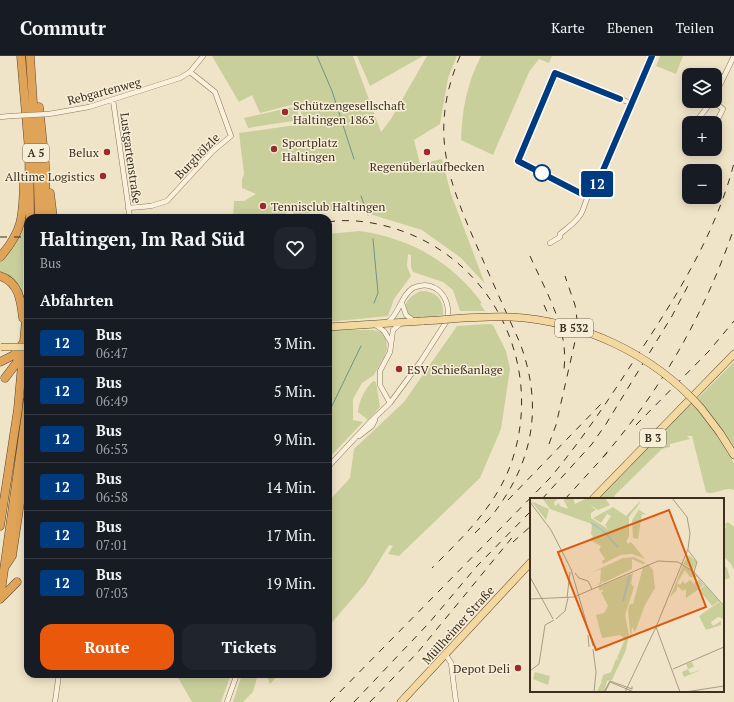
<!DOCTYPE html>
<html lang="de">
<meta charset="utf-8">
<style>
:root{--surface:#171b24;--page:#20242c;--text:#f1f3f6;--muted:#9ea1a6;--line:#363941;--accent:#ea580c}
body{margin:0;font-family:"PT Serif",serif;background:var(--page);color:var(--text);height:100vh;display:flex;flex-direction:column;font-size:15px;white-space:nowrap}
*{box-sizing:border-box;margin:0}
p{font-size:13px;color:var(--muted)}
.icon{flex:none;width:22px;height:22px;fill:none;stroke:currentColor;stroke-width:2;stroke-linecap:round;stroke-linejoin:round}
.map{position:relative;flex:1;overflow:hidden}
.details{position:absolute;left:24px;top:158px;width:308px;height:464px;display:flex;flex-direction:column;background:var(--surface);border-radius:12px;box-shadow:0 2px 10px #0003}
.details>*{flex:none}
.badge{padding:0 8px;border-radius:3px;font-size:14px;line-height:26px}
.fabs{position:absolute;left:682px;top:12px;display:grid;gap:8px}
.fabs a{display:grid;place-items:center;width:40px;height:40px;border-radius:8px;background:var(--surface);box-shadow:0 2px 10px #0003;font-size:20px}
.map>.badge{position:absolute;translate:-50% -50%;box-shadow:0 0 0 2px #fff}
h2{padding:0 16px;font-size:15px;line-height:36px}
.round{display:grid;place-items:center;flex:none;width:42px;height:42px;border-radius:12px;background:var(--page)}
.summary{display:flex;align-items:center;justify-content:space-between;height:68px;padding:0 16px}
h1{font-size:19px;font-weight:700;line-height:30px}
.cta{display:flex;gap:8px;margin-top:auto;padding:8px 16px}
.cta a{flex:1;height:46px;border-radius:12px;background:var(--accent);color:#fff;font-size:16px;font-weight:700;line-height:46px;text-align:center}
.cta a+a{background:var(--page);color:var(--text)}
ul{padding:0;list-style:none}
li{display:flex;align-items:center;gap:12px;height:48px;padding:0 16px;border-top:1px solid var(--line)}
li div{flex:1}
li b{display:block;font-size:15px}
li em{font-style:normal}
li .badge{min-width:44px;font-weight:700;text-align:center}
header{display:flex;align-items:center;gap:24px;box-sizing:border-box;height:56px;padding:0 20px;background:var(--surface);border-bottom:1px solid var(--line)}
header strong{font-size:19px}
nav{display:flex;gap:22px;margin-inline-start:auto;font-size:14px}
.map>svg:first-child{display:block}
</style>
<header>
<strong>Commutr</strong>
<nav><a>Karte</a><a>Ebenen</a><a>Teilen</a></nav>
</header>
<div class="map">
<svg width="734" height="646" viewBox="0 0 734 646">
<rect width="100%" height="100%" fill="#f0e4c8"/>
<!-- green -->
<path fill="#c9cf9b" d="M 212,0 L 353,0 L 381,76 L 391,63 L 427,0 L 457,0 L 448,22 L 440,68 L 414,84 L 420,108 L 442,103 L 451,138 L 485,228 L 461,202 L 422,174 L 350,152 L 293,159 L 291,144 L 292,154 L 283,159 L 233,162 L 234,145 L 244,145 L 256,138 L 242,132 L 242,123 L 244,118 L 239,77 L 303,68 L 299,47 L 260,57 L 252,39 L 239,46 Z
M 357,0 L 423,0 L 370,30 Z
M 481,0 L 552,0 L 549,7 L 539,3 L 529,16 L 493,99 L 461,84 C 462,54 467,27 481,0 Z
M 660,0 L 683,0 L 676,18 L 656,10 Z
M 297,50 L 299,64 L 248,72 L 244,62 Z
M 24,166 L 23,240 L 22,240 L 0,218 L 0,203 Z
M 359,175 C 410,182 452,206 482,247 L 480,248 L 485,255 L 460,255 L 453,234 L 443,226 L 413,216 L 411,211 L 411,199 L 408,198 L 407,210 L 411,220 L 394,243 L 388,260 L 328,266 L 328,178 Z
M 421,235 C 437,235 444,244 443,259 C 434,260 420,264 411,260 C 396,252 412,238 421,235 Z
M 489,268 L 493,269 L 506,295 L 510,313 L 501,373 L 480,422 L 399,500 L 388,498 L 393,490 L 389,489 L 365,528 L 328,571 L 328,446 L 350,422 L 354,393 L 404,346 L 457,270 Z
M 328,274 L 373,274 L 381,276 L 386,282 L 387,293 L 384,301 L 374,319 L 362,327 L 353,343 L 353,364 L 363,366 L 328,403 Z
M 734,306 L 734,391 L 722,374 L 696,344 Z
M 373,325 L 376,326 L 380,351 L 368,364 L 358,356 C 359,344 365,333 373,325 Z
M 692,347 L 713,372 L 734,407 L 734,434 C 725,430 715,440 706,436 L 692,380 L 687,380 L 690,383 L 670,388 L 670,391 L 662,393 L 614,440 L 616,443 L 597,443 Z
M 728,466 L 734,471 L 734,514 L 731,508 L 723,500 L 723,472 L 726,472 L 725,468 Z
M 723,509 L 727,512 L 730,522 L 723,524 Z
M 176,618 L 231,618 L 221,646 L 192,646 Z
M 242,618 L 258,618 L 253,636 L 243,646 L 233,646 Z
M 266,618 L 279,618 L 270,628 Z"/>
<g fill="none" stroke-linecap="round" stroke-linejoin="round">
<!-- stream -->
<path stroke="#6f938a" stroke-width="1" d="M 317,0 L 332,35 L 354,103
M 361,140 L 368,159
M 373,183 L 378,237 L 374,247
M 328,358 L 361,290"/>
<!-- minor casing -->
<g stroke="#8d765c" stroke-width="5.5">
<path id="minor" d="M 715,39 L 734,0
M 113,44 L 130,162
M 713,45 L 723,53 L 715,69
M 49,58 L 89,51 L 180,22 L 190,16 L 203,0
M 0,61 L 11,60
M 695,67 L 712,45
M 689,80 L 687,84 L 689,85
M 589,138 L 582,138 L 518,105 L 555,17 L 633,48
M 128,152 L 151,150 L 167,145 L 213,95 L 231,80 L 215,36 L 190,16
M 550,187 L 560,181 L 560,178 C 568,172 576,166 581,158 C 586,149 585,140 595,133 L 652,0
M 402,247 L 406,259 L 414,265
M 374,268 L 384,275 L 390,285
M 390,347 L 380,329 L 380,315 L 390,296 L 393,274 L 401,267
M 359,380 L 372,370 L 375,364
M 328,411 L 369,367 L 390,347 L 421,305 L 446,266 C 454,245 436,221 413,232 C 401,239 400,257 388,266
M 446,599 L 451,607 L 456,646
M 55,646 L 59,618
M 227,646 L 237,618"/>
</g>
<!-- primary casing -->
<g stroke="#5b4430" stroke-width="8">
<path id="primary" d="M 328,271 L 423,265
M 701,352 L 720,377 L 734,399
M 593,443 L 734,298
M 401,646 L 531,506"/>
</g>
<!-- motorway casing -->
<g stroke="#5b4430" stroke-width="9">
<path id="motorway" d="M 21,0 L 29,94 L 30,162
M 30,0 L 38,125 L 39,162
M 39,51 L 45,108 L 46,162
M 50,137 L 53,162
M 0,201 C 24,174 23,158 24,124
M 0,220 C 19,226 21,245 23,262
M 0,306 L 14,299 L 24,286
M 5,322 L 24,297
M 0,470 L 18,353 L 28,241
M 6,509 L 12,500 L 28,394
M 0,542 L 28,343
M 0,543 L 17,526"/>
</g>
<!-- minor -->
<use href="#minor" stroke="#faf1dc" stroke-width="4.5"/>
<!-- primary -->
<use href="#primary" stroke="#f3d9a0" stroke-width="7"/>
<!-- motorway -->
<use href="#motorway" stroke="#e0a458" stroke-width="8"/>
<!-- rail -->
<path stroke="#3d2e20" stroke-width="1" stroke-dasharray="7 7" stroke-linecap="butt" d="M 460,0 C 428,76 448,124 479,195 C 492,225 506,256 520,287 C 544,352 533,408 490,462
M 328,166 C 352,162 380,167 402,175 C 492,207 540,304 515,395 C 502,444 467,477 432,512
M 0,181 L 28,181
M 530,200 C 546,236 569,273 564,313
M 544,249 L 557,278
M 636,369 L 709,295 L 734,265
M 549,388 L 556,369 L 576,281 L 577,263 L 575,249 L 565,220
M 603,401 C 662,333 705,257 734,172
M 542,443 L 592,388 L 606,368 L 672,260 L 691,224
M 565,443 L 607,397
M 508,444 L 601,348
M 475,477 L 494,458
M 513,486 L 531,470
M 330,646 L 550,422 C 580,386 606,348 631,309 C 673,246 715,181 734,107
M 354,646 L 429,567 L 477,510 L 531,455
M 370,646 L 418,596 L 515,478"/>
<!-- minor-bridge casing -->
<g stroke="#8d765c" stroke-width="5.5" stroke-linecap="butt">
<path id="minor-bridge" d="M 11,60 L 49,58"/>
</g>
<!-- primary-bridge casing -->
<g stroke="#5b4430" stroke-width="8" stroke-linecap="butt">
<path id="primary-bridge" d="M 423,265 C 453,263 482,260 511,261 C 583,265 653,298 701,352
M 1,291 L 28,291"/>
</g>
<!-- minor-bridge -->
<use href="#minor-bridge" stroke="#faf1dc" stroke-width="4.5"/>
<!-- primary-bridge -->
<use href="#primary-bridge" stroke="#f3d9a0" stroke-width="7"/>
</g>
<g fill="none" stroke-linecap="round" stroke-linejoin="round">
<!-- line casing -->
<g stroke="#fff" stroke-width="9">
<path id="line" d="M 620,43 L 555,17 L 518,105 L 582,138 L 589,138 L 595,133 L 652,0"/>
</g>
<!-- line -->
<use href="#line" stroke="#003b80" stroke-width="6"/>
</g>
<!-- markers -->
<g fill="#9e2a2b" stroke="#f7eed8" stroke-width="1.5">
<circle cx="285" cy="56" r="4"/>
<circle cx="274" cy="93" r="4"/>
<circle cx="107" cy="96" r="4"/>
<circle cx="427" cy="96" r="4"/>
<circle cx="103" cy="120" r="4"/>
<circle cx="263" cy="150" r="4"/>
<circle cx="399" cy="313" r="4"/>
<circle cx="518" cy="612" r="4"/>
</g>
<circle fill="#fff" stroke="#003b80" stroke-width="2" cx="542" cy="117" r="8"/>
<g text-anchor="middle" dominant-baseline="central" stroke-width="3" stroke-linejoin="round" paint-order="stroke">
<!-- shield labels -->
<g fill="#f7eed8" stroke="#756857" stroke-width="1">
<rect x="23" y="88" width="26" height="18" rx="3"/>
<rect x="555" y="263" width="38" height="18" rx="3"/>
<rect x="640" y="373" width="26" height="18" rx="3"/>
</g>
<g font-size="11" font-weight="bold" fill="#3d2e20">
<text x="36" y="97">A 5</text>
<text x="574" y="272">B 532</text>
<text x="653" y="382">B 3</text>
</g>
<!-- street labels -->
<g font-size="12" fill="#3d2e20" stroke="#f7eed8">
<text transform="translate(104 35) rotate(-15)">Rebgartenweg</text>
<text transform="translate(197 100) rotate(-46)">Burghölzle</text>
<text transform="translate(131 102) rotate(82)">Lustgartenstraße</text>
<text transform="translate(458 569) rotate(-48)">Müllheimer Straße</text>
</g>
<!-- poi labels -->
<g font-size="12" fill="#3d2e20" stroke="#f7eed8" text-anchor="start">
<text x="293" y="49">Schützengesellschaft<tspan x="293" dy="14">Haltingen 1863</tspan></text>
<text x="282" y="86">Sportplatz<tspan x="282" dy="14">Haltingen</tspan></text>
<text x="99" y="96" text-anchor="end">Belux</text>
<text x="427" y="110" text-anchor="middle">Regenüberlaufbecken</text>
<text x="95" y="120" text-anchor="end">Alltime Logistics</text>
<text x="271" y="150">Tennisclub Haltingen</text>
<text x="407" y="313">ESV Schießanlage</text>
<text x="510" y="612" text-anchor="end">Depot Deli</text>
</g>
</g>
<!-- overview -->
<g transform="translate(530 442)">
<rect width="194" height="194" fill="#f0e4c8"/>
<path d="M 12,0 L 29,0 L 24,4 L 25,8 L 29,5 L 30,8 L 38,11 L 33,0 L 43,0 L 45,6 L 57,0 L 75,0 L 80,7 L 68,12 L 59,6 L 66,12 L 61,15 L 61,20 L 78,31 L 75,27 L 81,18 L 77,16 L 71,25 L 63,20 L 83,9 L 96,18 L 110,3 L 110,4 L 100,22 L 107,8 L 99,19 L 99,39 L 96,43 L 98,46 L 101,44 L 115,61 L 102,56 L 90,57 L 73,66 L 72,63 L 75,61 L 69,52 L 71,48 L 60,42 L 63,38 L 61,36 L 62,26 L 20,11 ZM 1,3 L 19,11 L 16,22 ZM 111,8 L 109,12 L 117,17 L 112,16 L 108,41 L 103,40 L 102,22 ZM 159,57 L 167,64 L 163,72 L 153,66 ZM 104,59 L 116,65 L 112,66 L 102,61 L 102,71 L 73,85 L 72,82 L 71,86 L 67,87 L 70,85 L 71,71 L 60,75 L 93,60 ZM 118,66 L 123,72 L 125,90 L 115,107 L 105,134 L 102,129 L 101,142 L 98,112 L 100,106 L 103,106 L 113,69 ZM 153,67 L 165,75 L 174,87 L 170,90 L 166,88 L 164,85 L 169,82 L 167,79 L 160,79 L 155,72 L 147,85 L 150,87 L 153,83 L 155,86 L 160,82 L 169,91 L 156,100 L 156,91 L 153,93 L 147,88 L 147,92 L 140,99 ZM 103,75 L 101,86 L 104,89 L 95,117 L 99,137 L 96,152 L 82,182 L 77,183 L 74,194 L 67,194 L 71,185 L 74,186 L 71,184 L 73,177 L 81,174 L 86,161 L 89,162 L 87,160 L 95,141 L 90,137 L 72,140 L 66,117 L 74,115 L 78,108 L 71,94 L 73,94 L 72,91 L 70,93 L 68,89 ZM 175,87 L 189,103 L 182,108 L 169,92 ZM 189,104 L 194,109 L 194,121 L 188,119 L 181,124 L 183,128 L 191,123 L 191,127 L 176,132 L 169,118 ZM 162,164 L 164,169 L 158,171 L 160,175 L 171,172 L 154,179 L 152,174 L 158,171 L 156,166 ZM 5,174 L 20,178 L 18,187 L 3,181 Z" fill="#c9cf9b"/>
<path fill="none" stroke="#a9c4bc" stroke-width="2" d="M 61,25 L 72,32 L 88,49M 93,103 L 100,77"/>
<path fill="none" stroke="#a89b85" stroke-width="1" d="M 0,4 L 21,32 L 41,71 L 63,148M 164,74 L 194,108M 45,75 L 49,80 L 58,83 L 62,91M 0,79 L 23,121M 37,100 L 40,74M 0,101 L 44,99 L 128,63 L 148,64 L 164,74 L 167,64 L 158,52M 26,121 L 35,113 L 38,100M 126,129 L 150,194M 58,137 L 59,149M 63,151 L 66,174 L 64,194M 143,171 L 194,149M 0,173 L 9,166 L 15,127 L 24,122M 74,194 L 80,183 L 102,191 L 102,188M 75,194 L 80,184 L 104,194M 95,194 L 126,129 L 158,51 L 160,35 L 157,19 L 142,0M 155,194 L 194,188"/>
<path fill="#df570d" fill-opacity="0.15" stroke="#df570d" stroke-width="2" d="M 139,12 L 176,109 L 66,152 L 28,54 Z"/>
<rect width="194" height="194" fill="none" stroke="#3d2e20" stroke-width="2"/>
</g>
</svg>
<div class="fabs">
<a><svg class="icon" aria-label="layers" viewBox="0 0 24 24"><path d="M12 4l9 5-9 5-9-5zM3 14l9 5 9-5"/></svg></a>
<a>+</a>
<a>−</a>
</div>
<b class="badge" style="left:597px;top:128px;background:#003b80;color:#fff">12</b>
<section class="details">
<div class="summary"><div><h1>Haltingen, Im Rad Süd</h1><p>Bus</p></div><a class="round"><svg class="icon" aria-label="heart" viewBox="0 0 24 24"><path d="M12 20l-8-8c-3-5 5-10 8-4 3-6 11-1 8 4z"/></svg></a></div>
<h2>Abfahrten</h2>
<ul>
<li><span class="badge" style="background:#003b80;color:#fff">12</span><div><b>Bus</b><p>06:47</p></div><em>3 Min.</em></li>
<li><span class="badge" style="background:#003b80;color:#fff">12</span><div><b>Bus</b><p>06:49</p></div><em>5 Min.</em></li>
<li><span class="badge" style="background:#003b80;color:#fff">12</span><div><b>Bus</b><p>06:53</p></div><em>9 Min.</em></li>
<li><span class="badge" style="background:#003b80;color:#fff">12</span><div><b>Bus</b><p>06:58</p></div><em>14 Min.</em></li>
<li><span class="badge" style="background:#003b80;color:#fff">12</span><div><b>Bus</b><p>07:01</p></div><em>17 Min.</em></li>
<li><span class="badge" style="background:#003b80;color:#fff">12</span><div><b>Bus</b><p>07:03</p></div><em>19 Min.</em></li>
</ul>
<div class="cta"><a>Route</a><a>Tickets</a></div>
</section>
</div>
